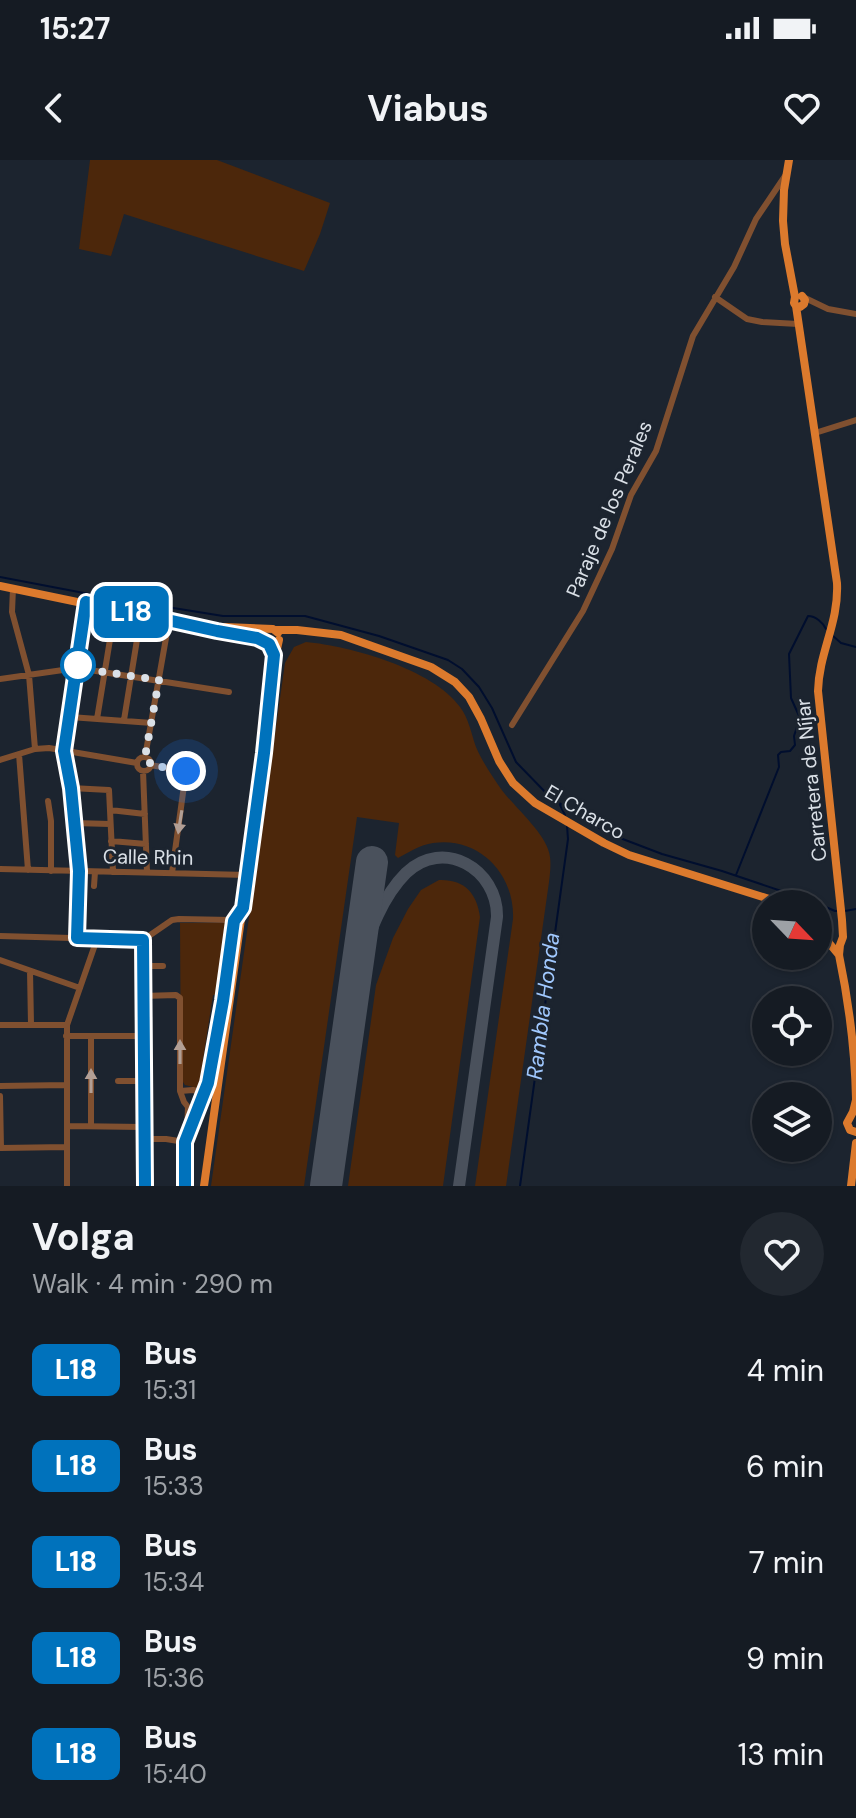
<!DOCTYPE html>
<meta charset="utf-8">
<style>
:root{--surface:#151b23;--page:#222830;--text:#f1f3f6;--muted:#9da1a6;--line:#343941}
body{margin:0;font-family:"DM Sans",sans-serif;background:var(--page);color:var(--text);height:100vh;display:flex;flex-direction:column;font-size:30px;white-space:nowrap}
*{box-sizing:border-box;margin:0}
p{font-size:26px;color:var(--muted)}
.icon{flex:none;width:44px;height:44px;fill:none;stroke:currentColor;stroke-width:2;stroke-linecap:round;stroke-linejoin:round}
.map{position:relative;height:1026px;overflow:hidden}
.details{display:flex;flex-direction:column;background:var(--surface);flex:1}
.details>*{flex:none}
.badge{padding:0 16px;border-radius:12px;font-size:28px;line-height:52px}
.needle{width:52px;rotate:115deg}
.tools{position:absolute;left:752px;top:730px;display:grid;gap:16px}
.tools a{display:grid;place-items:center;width:80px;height:80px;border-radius:50%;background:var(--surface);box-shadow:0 2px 6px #0004,0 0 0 2px var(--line);font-size:40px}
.you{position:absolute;width:40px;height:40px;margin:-20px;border:6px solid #fff;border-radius:50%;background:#1a73e8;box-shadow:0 0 0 12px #1a73e833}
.map>.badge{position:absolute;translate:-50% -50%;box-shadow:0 0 0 4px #fff}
.round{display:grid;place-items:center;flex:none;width:84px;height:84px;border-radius:42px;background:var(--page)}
.summary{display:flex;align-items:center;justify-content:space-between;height:136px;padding:0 32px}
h1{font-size:38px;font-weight:700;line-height:60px}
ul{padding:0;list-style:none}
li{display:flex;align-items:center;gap:24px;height:96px;padding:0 32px}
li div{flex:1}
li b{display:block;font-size:30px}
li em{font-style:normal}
li .badge{min-width:88px;font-weight:700;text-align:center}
.status{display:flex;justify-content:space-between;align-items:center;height:56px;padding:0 40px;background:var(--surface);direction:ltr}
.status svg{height:22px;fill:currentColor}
header{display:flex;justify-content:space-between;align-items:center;height:104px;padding:0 32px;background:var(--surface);font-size:36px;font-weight:700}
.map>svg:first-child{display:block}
</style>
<div class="status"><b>15:27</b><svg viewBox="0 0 49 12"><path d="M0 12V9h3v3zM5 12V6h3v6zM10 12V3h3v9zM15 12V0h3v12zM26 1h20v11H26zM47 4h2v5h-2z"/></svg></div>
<header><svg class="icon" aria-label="back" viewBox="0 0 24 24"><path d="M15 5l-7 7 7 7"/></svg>Viabus<svg class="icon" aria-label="heart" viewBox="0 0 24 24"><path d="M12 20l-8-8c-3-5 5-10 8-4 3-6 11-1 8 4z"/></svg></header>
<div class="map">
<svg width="856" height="1026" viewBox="0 0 856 1026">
<rect width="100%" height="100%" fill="#1c242f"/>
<!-- green -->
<path fill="#4c270b" d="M 90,0 L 217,0 L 330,43 L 320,74 L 304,111 L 124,54 L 111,96 L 79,89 Z
M 306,482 C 350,486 433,509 460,547 C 469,559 471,573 476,587 C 482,601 492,616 501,629 C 514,647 548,675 550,697 C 551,705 550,714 549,722 L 506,1026 L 475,1026 L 513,759 C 515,714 479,676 433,683 C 420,685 409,692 398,698 L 395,695 L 399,663 L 357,657 L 304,1026 L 211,1026 L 285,503 L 294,487 Z
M 439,720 C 464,719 477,733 480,757 L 443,1026 L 348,1026 L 376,825 L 393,778 L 408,749 L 421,730 Z
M 180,763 L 225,763 L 230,768 L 219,835 L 213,835 L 203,900 L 203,924 L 197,928 L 185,925 L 181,919 Z"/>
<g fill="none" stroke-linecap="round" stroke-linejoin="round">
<!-- stream -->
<path stroke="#000e2e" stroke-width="2" d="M 0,417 L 105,437 L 223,456 L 305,456 L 379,476 L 448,500 L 462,509 L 479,527 L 492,548 L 516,602 L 550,637 L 607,673 L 662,694 L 722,711 L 814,742 L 835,751 L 839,751
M 833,476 L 841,483 L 856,487
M 559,643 L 565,655
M 736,715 L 779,607 L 778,595 L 781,592 L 790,591 L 795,585 L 794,576 L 800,558 L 791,538 L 789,494 L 808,456 C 816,456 823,463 826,469
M 845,751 L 856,749
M 520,1026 L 568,679 L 567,666"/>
<!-- taxiway -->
<path stroke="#4a515c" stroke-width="12" d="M 356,812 C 368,778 380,739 406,713 C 443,677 498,709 497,757 L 459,1026"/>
<!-- runway -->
<path stroke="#4a515c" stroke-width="32" d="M 326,1026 L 372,702"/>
<!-- minor -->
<path stroke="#805030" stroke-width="6" d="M 715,137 L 747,159 L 762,162 L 798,164
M 803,137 L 828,149 L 856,154
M 815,273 L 856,260
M 13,428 L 12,452 L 29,515 L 35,589
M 0,519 L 77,508 L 229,532
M 70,557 L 152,563
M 97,559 L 115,449
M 124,560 L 141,455
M 512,565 L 583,451 L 612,389 L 631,335 L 656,291 L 693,176 L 734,107 L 756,59 L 785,16
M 19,594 L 28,710
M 145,597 L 169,461
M137 604a7 7 0 1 1 14 0a7 7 0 1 1-14 0Z
M 0,600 L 35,589 L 49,588 L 137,603
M 150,605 L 186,611 L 172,713
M 143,611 L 147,712
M 71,628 L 109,630 L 113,712
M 48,641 L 51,661 L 51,711
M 110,650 L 145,654
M 74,663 L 110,664
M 111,681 L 146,684
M 0,709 L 247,715
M 94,726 L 95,712
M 0,776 L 143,780 L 172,760 L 179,759 L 231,760 L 240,764
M 77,778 L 79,711 L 71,628 L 64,591 L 86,442
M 143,780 L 145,1026
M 0,800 L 80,828
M 143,806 L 163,806
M 30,811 L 31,864
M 143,836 L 176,835 L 180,838 L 180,931 L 184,942 L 188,947 L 185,1026
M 0,865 L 67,865
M 66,876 L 143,876
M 118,921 L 143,921
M 0,926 L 66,925
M 180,931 L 193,930 L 204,933
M 0,936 L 1,988 L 67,987
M 67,966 L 143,967
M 91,966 L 91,876
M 144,979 L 166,979 L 185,982
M 185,982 L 208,923 L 223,841 L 234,761
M 67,1026 L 67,865 L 97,779"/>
<!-- major -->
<path stroke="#dc7a2d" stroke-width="8" d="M 789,0 L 784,30 L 783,61 L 785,84 L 795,137 L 794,143 L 796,146 L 837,423 C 839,463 819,492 818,531 L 842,760 L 843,777 L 840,785 L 839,795 C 849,843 855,890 856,939
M 796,146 L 800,147 L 804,144 L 805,140 L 802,136
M 0,426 L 217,471 C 239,474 269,472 274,498
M 225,467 L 273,469 L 278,473
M 275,470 L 297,470 L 341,475 L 431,507 L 455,522 L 469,537 L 481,559 L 499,601 L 513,623 L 535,643 L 604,683 L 629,695 L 785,744
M 818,763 L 826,774 L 829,783 L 839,795
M 856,940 L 853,952 L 847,963 L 850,970 L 856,972
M 204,1026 L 264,593 L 274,503 L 279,480
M 851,1026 L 856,983"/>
</g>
<!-- one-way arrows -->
<defs><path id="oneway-solid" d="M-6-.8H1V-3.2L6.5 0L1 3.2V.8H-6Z" transform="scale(2)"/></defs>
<g fill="#b29f95">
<use href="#oneway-solid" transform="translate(180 662) rotate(99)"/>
<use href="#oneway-solid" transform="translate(180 892) rotate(-90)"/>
<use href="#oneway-solid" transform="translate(91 921) rotate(-90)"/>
</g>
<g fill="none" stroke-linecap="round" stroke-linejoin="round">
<!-- line casing -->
<g stroke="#fff" stroke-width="18">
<path id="line" d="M 145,1026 L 143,780 L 77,778 L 79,711 L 71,628 L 64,591 L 86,442 L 217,471 L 257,478 L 269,484 L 274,495 L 264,593 L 243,748 L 234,761 L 223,841 L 208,923 L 185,982 L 185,1026"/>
</g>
<!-- line -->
<use href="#line" stroke="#0072bc" stroke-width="12"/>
<!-- walk -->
<path stroke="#dae0e7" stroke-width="8" stroke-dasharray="0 14.4" d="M 78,505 L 77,508 L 159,520 L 145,597 L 150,601 L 150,605 L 186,611"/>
</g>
<!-- markers -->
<circle fill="#fff" stroke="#0072bc" stroke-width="4" cx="78" cy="505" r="16"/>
<g text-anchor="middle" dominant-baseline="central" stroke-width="6" stroke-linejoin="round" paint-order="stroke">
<!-- street labels -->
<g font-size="20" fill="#dae0e7" stroke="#1c242f">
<text transform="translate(609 349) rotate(-67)">Paraje de los Perales</text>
<text transform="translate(811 620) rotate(-96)">Carretera de Níjar</text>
<text transform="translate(585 652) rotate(30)">El Charco</text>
<text transform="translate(148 697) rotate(1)">Calle Rhin</text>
</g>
<!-- water labels -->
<g font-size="22" font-style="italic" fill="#a1c9ff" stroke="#1c242f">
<text transform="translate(543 846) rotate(-83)">Rambla Honda</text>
</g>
</g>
</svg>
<div class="tools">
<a><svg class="needle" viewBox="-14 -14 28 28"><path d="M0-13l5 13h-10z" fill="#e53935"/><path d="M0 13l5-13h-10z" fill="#9da1a6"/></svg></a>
<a><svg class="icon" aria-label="locate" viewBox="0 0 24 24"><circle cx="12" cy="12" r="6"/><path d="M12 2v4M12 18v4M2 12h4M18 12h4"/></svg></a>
<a><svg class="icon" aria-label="layers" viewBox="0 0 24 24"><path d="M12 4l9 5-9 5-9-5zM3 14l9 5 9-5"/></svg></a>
</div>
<div class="you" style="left:186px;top:611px"></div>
<b class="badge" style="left:131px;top:452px;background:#0072bc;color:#fff">L18</b>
</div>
<section class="details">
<div class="summary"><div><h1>Volga</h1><p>Walk · 4 min · 290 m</p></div><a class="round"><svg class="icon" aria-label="heart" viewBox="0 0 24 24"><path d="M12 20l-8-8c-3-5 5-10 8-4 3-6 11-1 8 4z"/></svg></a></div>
<ul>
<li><span class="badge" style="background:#0072bc;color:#fff">L18</span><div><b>Bus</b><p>15:31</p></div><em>4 min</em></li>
<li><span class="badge" style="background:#0072bc;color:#fff">L18</span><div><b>Bus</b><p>15:33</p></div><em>6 min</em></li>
<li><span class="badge" style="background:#0072bc;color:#fff">L18</span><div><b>Bus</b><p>15:34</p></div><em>7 min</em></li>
<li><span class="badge" style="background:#0072bc;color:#fff">L18</span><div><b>Bus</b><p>15:36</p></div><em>9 min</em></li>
<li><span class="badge" style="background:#0072bc;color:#fff">L18</span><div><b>Bus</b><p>15:40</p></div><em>13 min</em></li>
</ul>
</section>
